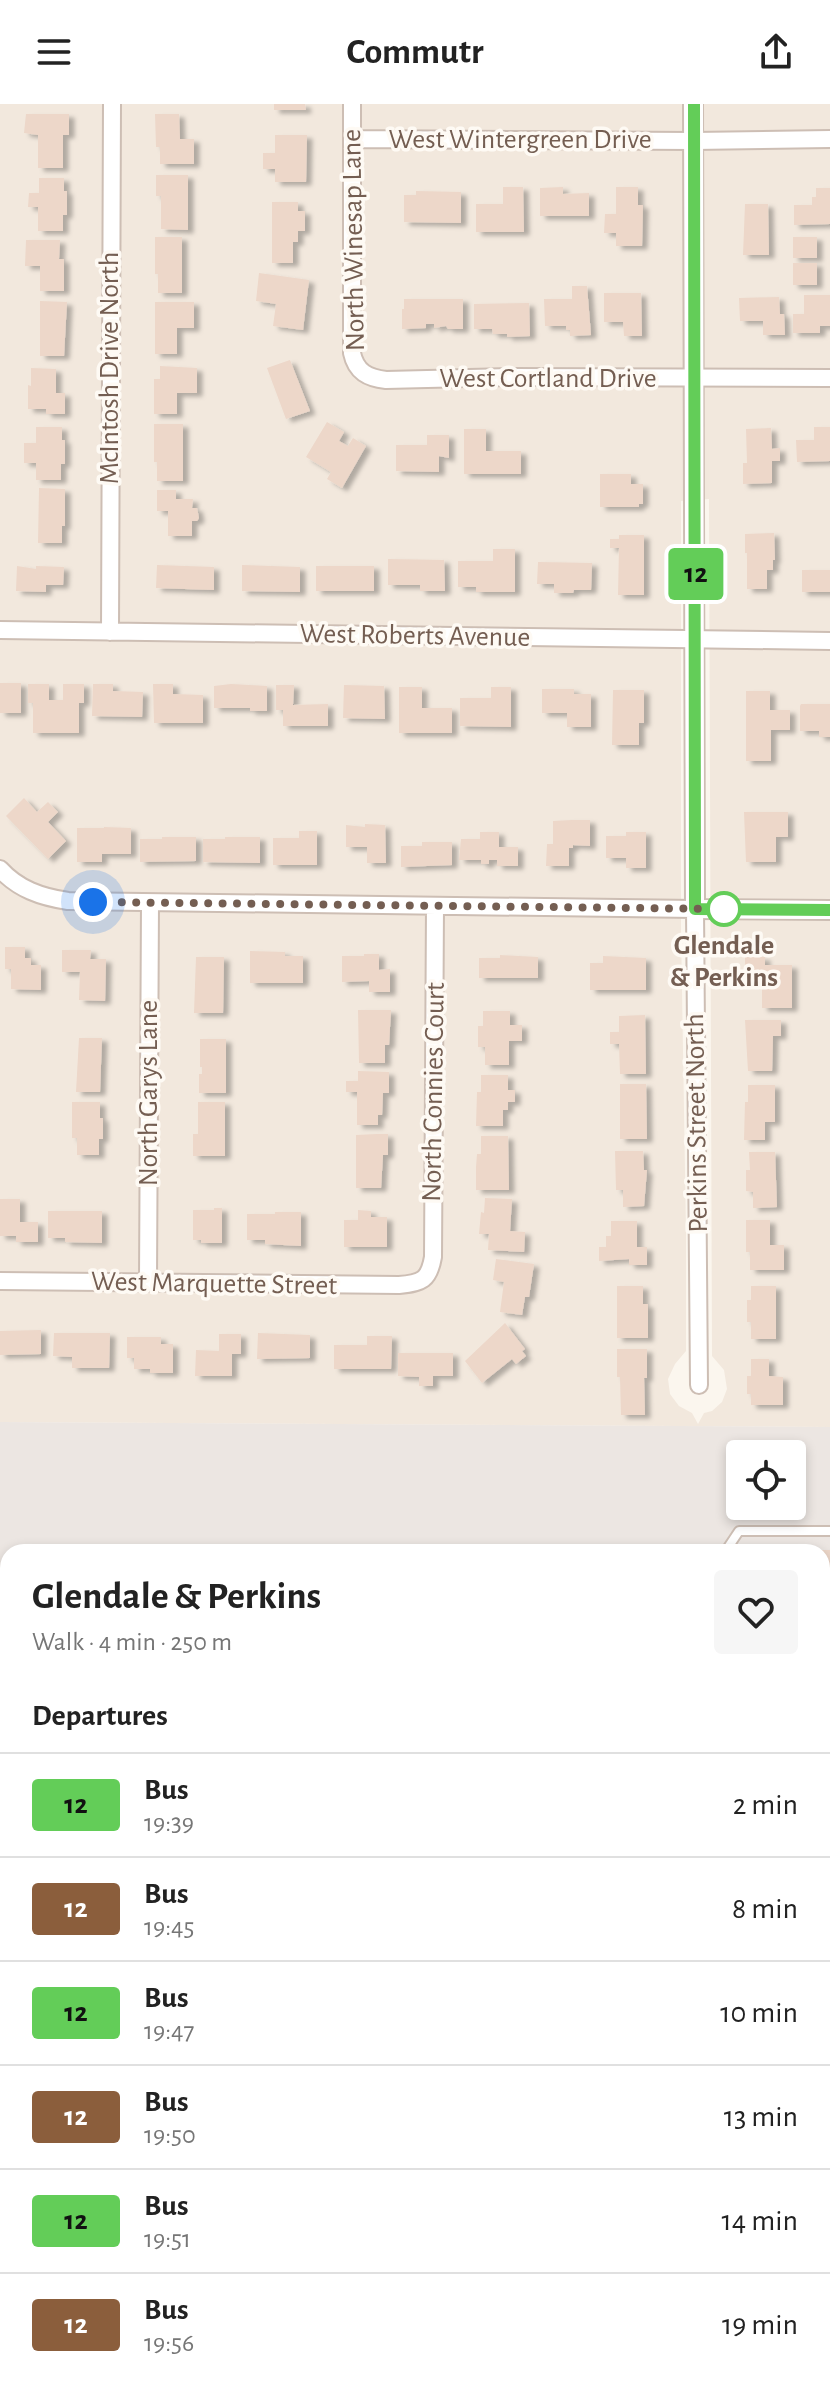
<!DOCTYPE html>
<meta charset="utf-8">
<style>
:root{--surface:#fff;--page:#f6f6f6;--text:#222;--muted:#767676;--line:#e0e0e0}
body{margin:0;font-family:"Alegreya Sans",sans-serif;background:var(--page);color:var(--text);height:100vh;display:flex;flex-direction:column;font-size:30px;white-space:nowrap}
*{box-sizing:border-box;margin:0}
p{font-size:26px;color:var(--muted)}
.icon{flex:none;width:44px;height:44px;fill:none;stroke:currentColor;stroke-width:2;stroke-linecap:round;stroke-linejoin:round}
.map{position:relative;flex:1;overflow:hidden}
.sheet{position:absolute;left:0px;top:1440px;width:830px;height:850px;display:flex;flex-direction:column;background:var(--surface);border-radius:24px 24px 0 0;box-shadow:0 4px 12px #0003}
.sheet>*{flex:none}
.badge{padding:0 16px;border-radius:6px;font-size:28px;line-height:52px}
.controls{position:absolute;left:726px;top:1336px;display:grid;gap:16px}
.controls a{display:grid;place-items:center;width:80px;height:80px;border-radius:8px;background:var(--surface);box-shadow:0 4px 12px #0003;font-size:40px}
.you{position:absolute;width:40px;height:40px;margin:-20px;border:6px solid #fff;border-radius:50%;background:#1a73e8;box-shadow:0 0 0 12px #1a73e833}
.map>.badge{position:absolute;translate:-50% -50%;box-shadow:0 0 0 4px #fff}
h2{padding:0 32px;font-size:30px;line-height:72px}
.round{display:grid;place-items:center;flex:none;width:84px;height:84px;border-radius:8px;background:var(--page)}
.head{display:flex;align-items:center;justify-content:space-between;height:136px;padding:0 32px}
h1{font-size:38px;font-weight:600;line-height:60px}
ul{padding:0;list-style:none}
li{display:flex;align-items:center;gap:24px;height:104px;padding:0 32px;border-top:2px solid var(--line)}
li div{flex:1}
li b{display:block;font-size:30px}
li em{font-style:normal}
li .badge{min-width:88px;font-weight:700;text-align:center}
header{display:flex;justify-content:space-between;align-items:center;height:104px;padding:0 32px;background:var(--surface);font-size:36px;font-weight:600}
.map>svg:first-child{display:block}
</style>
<header><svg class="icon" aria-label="menu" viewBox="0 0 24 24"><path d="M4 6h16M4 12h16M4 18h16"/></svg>Commutr<svg class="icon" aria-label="share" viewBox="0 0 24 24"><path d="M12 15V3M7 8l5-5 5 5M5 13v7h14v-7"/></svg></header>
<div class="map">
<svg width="830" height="2289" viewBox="0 0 830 2289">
<defs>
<filter id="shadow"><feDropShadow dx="5.5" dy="3.5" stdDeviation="2" flood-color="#0004"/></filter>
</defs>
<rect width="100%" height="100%" fill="#fbf6ee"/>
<!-- residential -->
<path fill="#f2e8dd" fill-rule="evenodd" d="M 0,0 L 830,0 L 830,1323 L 0,1318 ZM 709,395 L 712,1252 L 724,1266 L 727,1285 L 722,1298 L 712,1307 L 704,1309 L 698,1320 L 692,1309 L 679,1302 L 670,1290 L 668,1275 L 675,1260 L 686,1247 L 686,1128 L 681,825 L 681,397 Z"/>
<!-- industrial -->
<path fill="#ece6e2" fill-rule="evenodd" d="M 0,1318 L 830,1323 L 830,2289 L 0,2289 ZM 740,1350 L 792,1350 L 792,1402 L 740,1402 ZM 8,1448 L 822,1448 L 822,2282 L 8,2282 Z"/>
<!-- building -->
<path fill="#edd7c9" filter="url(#shadow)" d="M 274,0 L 305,0 L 306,6 L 274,6 Z
M 26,10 L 69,10 L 69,31 L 63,31 L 63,64 L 38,64 L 38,31 L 24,29 Z
M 155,10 L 179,10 L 180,35 L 194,35 L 194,60 L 160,60 L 160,43 L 156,43 Z
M 275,31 L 307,31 L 306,78 L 275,78 L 275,65 L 263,65 L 263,49 L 275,49 Z
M 156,71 L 188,71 L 188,126 L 161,125 L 161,92 L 156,92 Z
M 39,74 L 64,74 L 64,87 L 67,87 L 67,111 L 63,111 L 63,127 L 38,127 L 38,103 L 28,103 L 29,89 L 39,89 Z
M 503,83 L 523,83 L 524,128 L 476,128 L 476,100 L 503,100 Z
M 563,83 L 563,90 L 589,89 L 589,112 L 540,112 L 540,84 Z
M 616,83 L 638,83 L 638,101 L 643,101 L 642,142 L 616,142 L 616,129 L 604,129 L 605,110 L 616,110 Z
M 816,84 L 830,84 L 830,120 L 794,121 L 794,101 L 812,101 L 812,93 L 816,93 Z
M 416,87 L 461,88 L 461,119 L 404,118 L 404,91 L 416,91 Z
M 272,98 L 298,98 L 298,107 L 305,107 L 305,127 L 298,127 L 298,138 L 293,138 L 293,159 L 272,159 Z
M 745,100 L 768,100 L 769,151 L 743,151 Z
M 155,133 L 182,133 L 182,189 L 158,189 L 158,170 L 155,170 Z
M 793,133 L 817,133 L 817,154 L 793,154 Z
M 26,136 L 60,136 L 59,155 L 64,155 L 64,187 L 40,187 L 40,162 L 25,162 Z
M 793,159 L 817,159 L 817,181 L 793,181 Z
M 259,169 L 309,176 L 303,226 L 273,222 L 276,200 L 256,197 Z
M 572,182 L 587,182 L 591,231 L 570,232 L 570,226 L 566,226 L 566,222 L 545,222 L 544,195 L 572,195 Z
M 604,189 L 641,189 L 642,232 L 624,232 L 623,218 L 604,218 Z
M 804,191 L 830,191 L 830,222 L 820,222 L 820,229 L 793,229 L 793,210 L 804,210 Z
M 779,193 L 780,210 L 784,210 L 785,231 L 763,231 L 763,217 L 740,217 L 739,194 Z
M 404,195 L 463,195 L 463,225 L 448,225 L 446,222 L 434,224 L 434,220 L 426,220 L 426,224 L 402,225 L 402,205 L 404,205 Z
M 40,197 L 67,198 L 64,252 L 40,252 Z
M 155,198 L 194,198 L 194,224 L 177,224 L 177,250 L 155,250 Z
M 529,199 L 530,232 L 507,233 L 507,230 L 493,230 L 492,225 L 474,225 L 474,200 Z
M 290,256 L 310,307 L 286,315 L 267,264 Z
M 160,262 L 197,264 L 197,289 L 177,289 L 177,310 L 154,310 L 154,275 L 160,275 Z
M 31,264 L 56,265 L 56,289 L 65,289 L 65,310 L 46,310 L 46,305 L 28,305 L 28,281 L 31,282 Z
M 327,318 L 344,328 L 339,337 L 348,342 L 353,334 L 366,342 L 342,384 L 327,375 L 331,368 L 306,353 Z
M 154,320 L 183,320 L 183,377 L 157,377 L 157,358 L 154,358 Z
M 36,323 L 62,323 L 62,336 L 65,336 L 65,360 L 61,360 L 61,376 L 36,376 L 36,359 L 24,359 L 24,339 L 36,339 Z
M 814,323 L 830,323 L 830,357 L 797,358 L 796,336 L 814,336 Z
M 771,324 L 772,345 L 780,344 L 780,357 L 772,357 L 772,379 L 743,380 L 743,359 L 747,359 L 746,325 Z
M 464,325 L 486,325 L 486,347 L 521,347 L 521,370 L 464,370 Z
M 427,331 L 449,331 L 449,354 L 439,352 L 439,368 L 396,367 L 396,341 L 427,341 Z
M 600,370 L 631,370 L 631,380 L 643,380 L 643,400 L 639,400 L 639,403 L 600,403 Z
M 39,384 L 65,385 L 65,422 L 62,422 L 62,439 L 38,439 Z
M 157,386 L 176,386 L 176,395 L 193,395 L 192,404 L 197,404 L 199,414 L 197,417 L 192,417 L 192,432 L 168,432 L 168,407 L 157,407 Z
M 774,429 L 775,456 L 773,456 L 773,466 L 767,466 L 767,485 L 747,485 L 747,449 L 745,449 L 745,430 Z
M 619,431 L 644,431 L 644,491 L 618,491 L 619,444 L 610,444 L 610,435 L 619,435 Z
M 493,445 L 515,445 L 515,488 L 476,488 L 476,483 L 458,483 L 458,457 L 493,457 Z
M 388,455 L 444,456 L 445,487 L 420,487 L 420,481 L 388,481 Z
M 538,458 L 592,459 L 591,486 L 574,486 L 573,489 L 554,489 L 554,480 L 537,480 Z
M 157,461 L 214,463 L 214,486 L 156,484 Z
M 242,461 L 300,463 L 300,488 L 242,487 Z
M 17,462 L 36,465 L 36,462 L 64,463 L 63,481 L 46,481 L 46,488 L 16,487 Z
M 316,462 L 374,462 L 374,487 L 316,487 Z
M 802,466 L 830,466 L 830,488 L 802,488 Z
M 0,579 L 21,579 L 21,609 L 0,609 Z
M 28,580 L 49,580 L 49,596 L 63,596 L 63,580 L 84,580 L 84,599 L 79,599 L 79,629 L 33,629 L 33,599 L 28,599 Z
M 93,580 L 113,580 L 113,587 L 143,588 L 142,613 L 92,612 Z
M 153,580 L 173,580 L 173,590 L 203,591 L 203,619 L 154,619 Z
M 231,580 L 267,582 L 267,607 L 250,607 L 250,604 L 214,604 L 214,582 Z
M 276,581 L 294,581 L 293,601 L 328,600 L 328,622 L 283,622 L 283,606 L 276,606 Z
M 344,581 L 384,582 L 385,615 L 343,614 Z
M 399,583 L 422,583 L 422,604 L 452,604 L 452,629 L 399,629 Z
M 491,583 L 511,583 L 511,623 L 460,622 L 460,594 L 491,594 Z
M 542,585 L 574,585 L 574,590 L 591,590 L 591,623 L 567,623 L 567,609 L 542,609 Z
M 613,586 L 644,586 L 644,619 L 639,619 L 639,641 L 612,641 Z
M 746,587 L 770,587 L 770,606 L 790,606 L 790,626 L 771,626 L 771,657 L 746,657 Z
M 801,600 L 830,600 L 830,633 L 819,633 L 819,627 L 800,627 L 800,602 Z
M 24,694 L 37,708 L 48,698 L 58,708 L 48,718 L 66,737 L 48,755 L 6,712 Z
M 744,708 L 788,708 L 788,733 L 776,733 L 776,758 L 746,758 Z
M 572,716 L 590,716 L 590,742 L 573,741 L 573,744 L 569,744 L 569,762 L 546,762 L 547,740 L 553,740 L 553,717 Z
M 365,720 L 385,721 L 386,759 L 367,759 L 367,743 L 346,743 L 346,721 L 365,723 Z
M 104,723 L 131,724 L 131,750 L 102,750 L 102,758 L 77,758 L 77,724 L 104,724 Z
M 299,727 L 317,727 L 317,761 L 273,761 L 273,734 L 299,734 Z
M 480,728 L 499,728 L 499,743 L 518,743 L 518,762 L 497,762 L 497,756 L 489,756 L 489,760 L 481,760 L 481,756 L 459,756 L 461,735 L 480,735 Z
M 626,728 L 646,728 L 646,764 L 626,764 L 626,754 L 606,754 L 606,732 L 626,732 Z
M 162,733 L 196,733 L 196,757 L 140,758 L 140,735 L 162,735 Z
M 225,733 L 260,733 L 260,759 L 203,758 L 203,735 L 225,735 Z
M 422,738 L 452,738 L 452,761 L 401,763 L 401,742 L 422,742 Z
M 5,843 L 25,843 L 25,854 L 31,854 L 31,861 L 41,861 L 41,886 L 11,885 L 11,865 L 5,865 Z
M 62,846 L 91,846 L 90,855 L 106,855 L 105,897 L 79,896 L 80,868 L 62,868 Z
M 250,847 L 285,848 L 285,852 L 303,852 L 303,879 L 250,879 Z
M 364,850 L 379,850 L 379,866 L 390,865 L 390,888 L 369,888 L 369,877 L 342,878 L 342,852 L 364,852 Z
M 500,851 L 538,853 L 538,874 L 479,874 L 479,854 L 500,854 Z
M 603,852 L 646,854 L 646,886 L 590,886 L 590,859 L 603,859 Z
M 196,853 L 224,853 L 223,909 L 194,909 Z
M 745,853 L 765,853 L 765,861 L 792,861 L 792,904 L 762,904 L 762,876 L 745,876 Z
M 358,906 L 391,906 L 389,941 L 385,941 L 385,959 L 359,959 Z
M 483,907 L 510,907 L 510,921 L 522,921 L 522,937 L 509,937 L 509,961 L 485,961 L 485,943 L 478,943 L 478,922 L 483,922 Z
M 645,911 L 646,970 L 620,970 L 619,940 L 610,940 L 610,928 L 619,928 L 619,912 Z
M 745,916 L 781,916 L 781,932 L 773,932 L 772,967 L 748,967 Z
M 79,934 L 102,934 L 100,988 L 76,988 Z
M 200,935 L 226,935 L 226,989 L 199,989 L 199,970 L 202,970 L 202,963 L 200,963 Z
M 358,967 L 389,968 L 389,989 L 383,989 L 382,1011 L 378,1011 L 378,1021 L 357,1021 L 357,988 L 346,988 L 346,977 L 358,977 Z
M 481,971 L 508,971 L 508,986 L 515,986 L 515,998 L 508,998 L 508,1006 L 503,1006 L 503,1022 L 476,1022 L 477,988 L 481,988 Z
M 620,980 L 646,980 L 647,1035 L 620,1035 Z
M 748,981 L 775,981 L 775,1018 L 765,1018 L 765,1036 L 744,1036 L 745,998 L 748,998 Z
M 72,998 L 100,998 L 100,1014 L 103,1014 L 103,1035 L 99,1035 L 99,1051 L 77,1051 L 77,1034 L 72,1034 Z
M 198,998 L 225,998 L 225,1052 L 193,1052 L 193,1030 L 198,1030 Z
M 377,1030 L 388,1030 L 388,1051 L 383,1051 L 381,1084 L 356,1084 L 356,1031 Z
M 481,1032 L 508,1032 L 509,1086 L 476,1086 L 476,1063 L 477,1050 L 481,1050 Z
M 615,1047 L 643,1047 L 644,1066 L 647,1066 L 644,1102 L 623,1103 L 623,1086 L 616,1086 Z
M 749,1048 L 775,1048 L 777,1103 L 753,1104 L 753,1088 L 746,1087 L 746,1066 L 750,1066 Z
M 485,1094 L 512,1095 L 510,1127 L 525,1128 L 524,1148 L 488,1146 L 489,1130 L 479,1130 L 481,1108 L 484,1109 Z
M 0,1095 L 20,1095 L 20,1118 L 38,1118 L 38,1138 L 16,1138 L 16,1132 L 0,1132 Z
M 214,1104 L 222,1104 L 222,1139 L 201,1139 L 201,1136 L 193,1136 L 193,1106 L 214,1106 Z
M 358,1106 L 371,1107 L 371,1113 L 387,1113 L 387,1143 L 344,1143 L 344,1116 L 358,1116 Z
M 48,1107 L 102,1107 L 102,1139 L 65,1138 L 65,1134 L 48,1134 Z
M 275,1108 L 301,1108 L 301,1142 L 265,1140 L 265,1136 L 247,1136 L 247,1110 L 275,1110 Z
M 746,1116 L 770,1116 L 770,1141 L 784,1141 L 784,1166 L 750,1166 L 750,1148 L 746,1148 Z
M 611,1117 L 637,1117 L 637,1143 L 647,1143 L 647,1161 L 629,1161 L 629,1155 L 599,1157 L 599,1143 L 606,1143 L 606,1132 L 611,1132 Z
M 496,1155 L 534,1160 L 529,1193 L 525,1193 L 522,1211 L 500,1208 L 504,1178 L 493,1176 Z
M 617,1182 L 643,1182 L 643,1200 L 648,1200 L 648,1234 L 617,1234 Z
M 751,1182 L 776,1182 L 776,1235 L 751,1235 L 751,1218 L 747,1218 L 747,1196 L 751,1196 Z
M 505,1219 L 525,1245 L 522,1247 L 526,1252 L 516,1260 L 512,1255 L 482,1279 L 465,1257 Z
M 41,1226 L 41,1250 L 0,1251 L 0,1227 Z
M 54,1229 L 110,1229 L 109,1264 L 72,1264 L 72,1253 L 53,1252 Z
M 258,1229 L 310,1231 L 310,1254 L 257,1255 Z
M 219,1230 L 241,1230 L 241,1250 L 232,1250 L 232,1272 L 195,1272 L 196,1246 L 219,1247 Z
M 367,1232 L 392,1232 L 391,1265 L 334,1265 L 334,1241 L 367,1241 Z
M 127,1233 L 161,1233 L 161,1240 L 173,1240 L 173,1269 L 150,1269 L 150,1265 L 134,1265 L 134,1254 L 127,1254 Z
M 617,1245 L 647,1245 L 647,1274 L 644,1274 L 645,1311 L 621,1311 L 620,1273 L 617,1273 Z
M 398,1249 L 453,1249 L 453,1272 L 433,1272 L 433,1282 L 419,1282 L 419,1273 L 398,1272 Z
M 751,1255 L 769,1255 L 769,1272 L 783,1273 L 783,1301 L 751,1301 L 751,1290 L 747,1290 L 747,1272 L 751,1272 Z
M 822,1446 L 830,1446 L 830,1591 L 822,1591 Z
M 0,1739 L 8,1739 L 8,1865 L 0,1865 Z
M 822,1785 L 830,1785 L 830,1892 L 822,1891 Z
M 0,1991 L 8,1991 L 8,2207 L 0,2207 Z"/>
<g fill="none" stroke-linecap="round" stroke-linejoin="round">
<!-- service casing -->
<g stroke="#cdbeb4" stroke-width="12">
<path id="service" d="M 725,1448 L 739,1427 L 830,1427
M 822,1611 L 830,1611
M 0,1712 L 8,1712
M 822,1745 L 830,1745
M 822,2089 L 830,2089
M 822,2157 L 830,2157
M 822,2247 L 830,2247
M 822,2280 L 830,2280
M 99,2282 L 99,2289
M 352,2289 L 352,2282
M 501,2289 L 501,2282
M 646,2289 L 646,2282
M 745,2289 L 746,2282"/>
</g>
<!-- minor casing -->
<g stroke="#cdbeb4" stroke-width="20">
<path id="minor" d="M 352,0 L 352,249 C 356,268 368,274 386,276 L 511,273 L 830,274
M 353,35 L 694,37 L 830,35
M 0,526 L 830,537
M 110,528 L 112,0
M 0,765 C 18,785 41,793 68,797 L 695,805 L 699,1281
M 0,1177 L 399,1181 C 422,1179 429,1176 433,1153 L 435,802
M 148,1179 L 150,799
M 0,1670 L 8,1670
M 822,1682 L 830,1682
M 201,2289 L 201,2282"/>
</g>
<!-- tertiary casing -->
<g stroke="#cdbeb4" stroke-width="22">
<path id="tertiary" d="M 693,0 L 695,805 L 830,806"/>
</g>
<!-- service -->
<use href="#service" stroke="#fff" stroke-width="8"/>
<!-- minor -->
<use href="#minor" stroke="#fff" stroke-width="16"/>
<!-- tertiary -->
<use href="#tertiary" stroke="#fff" stroke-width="18"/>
</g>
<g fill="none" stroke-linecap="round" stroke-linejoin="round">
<!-- line casing -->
<g stroke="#fff" stroke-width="18">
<path id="line" d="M 694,0 L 695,805 L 830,806"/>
</g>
<!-- line -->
<use href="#line" stroke="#63cd58" stroke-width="12"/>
<!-- walk -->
<path stroke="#745e52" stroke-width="8" stroke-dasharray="0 14.4" d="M 93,798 L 724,805"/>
</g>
<!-- markers -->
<circle fill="#fff" stroke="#63cd58" stroke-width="4" cx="724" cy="805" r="16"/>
<g text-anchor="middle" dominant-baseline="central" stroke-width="7" stroke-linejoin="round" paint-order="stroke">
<!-- street labels -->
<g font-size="28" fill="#745e52" stroke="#fefaf4">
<text x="520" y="36">West Wintergreen Drive</text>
<text transform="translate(354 136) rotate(-91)">North Winesap Lane</text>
<text transform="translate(110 264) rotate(-90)">McIntosh Drive North</text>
<text x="548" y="275">West Cortland Drive</text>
<text transform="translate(415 532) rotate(1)">West Roberts Avenue</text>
<text transform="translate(434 988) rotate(-89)">North Connies Court</text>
<text transform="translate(149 989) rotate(-90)">North Garys Lane</text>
<text transform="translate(697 1019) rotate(-91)">Perkins Street North</text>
<text transform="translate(214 1180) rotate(1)">West Marquette Street</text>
</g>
<!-- stop labels -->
<g font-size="28" font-weight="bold" fill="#745e52" stroke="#fefaf4">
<text x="724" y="842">Glendale<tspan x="724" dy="32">&amp; Perkins</tspan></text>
</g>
</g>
</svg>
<div class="controls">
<a><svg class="icon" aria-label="locate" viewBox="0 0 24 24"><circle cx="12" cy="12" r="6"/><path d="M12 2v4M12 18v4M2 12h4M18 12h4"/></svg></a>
</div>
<div class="you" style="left:93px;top:798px"></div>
<b class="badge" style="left:696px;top:470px;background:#63cd58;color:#111">12</b>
<section class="sheet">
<div class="head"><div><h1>Glendale &amp; Perkins</h1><p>Walk · 4 min · 250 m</p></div><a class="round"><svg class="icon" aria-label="heart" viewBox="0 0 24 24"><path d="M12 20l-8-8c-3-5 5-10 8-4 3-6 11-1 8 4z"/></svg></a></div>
<h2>Departures</h2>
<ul>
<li><span class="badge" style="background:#63cd58;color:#111">12</span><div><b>Bus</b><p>19:39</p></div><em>2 min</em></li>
<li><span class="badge" style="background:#8b5e3c;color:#fff">12</span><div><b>Bus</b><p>19:45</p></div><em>8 min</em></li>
<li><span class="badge" style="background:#63cd58;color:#111">12</span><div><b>Bus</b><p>19:47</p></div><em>10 min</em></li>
<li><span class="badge" style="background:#8b5e3c;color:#fff">12</span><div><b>Bus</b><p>19:50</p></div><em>13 min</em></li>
<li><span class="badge" style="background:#63cd58;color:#111">12</span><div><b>Bus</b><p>19:51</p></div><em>14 min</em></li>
<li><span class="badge" style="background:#8b5e3c;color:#fff">12</span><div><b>Bus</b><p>19:56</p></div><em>19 min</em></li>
</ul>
</section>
</div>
